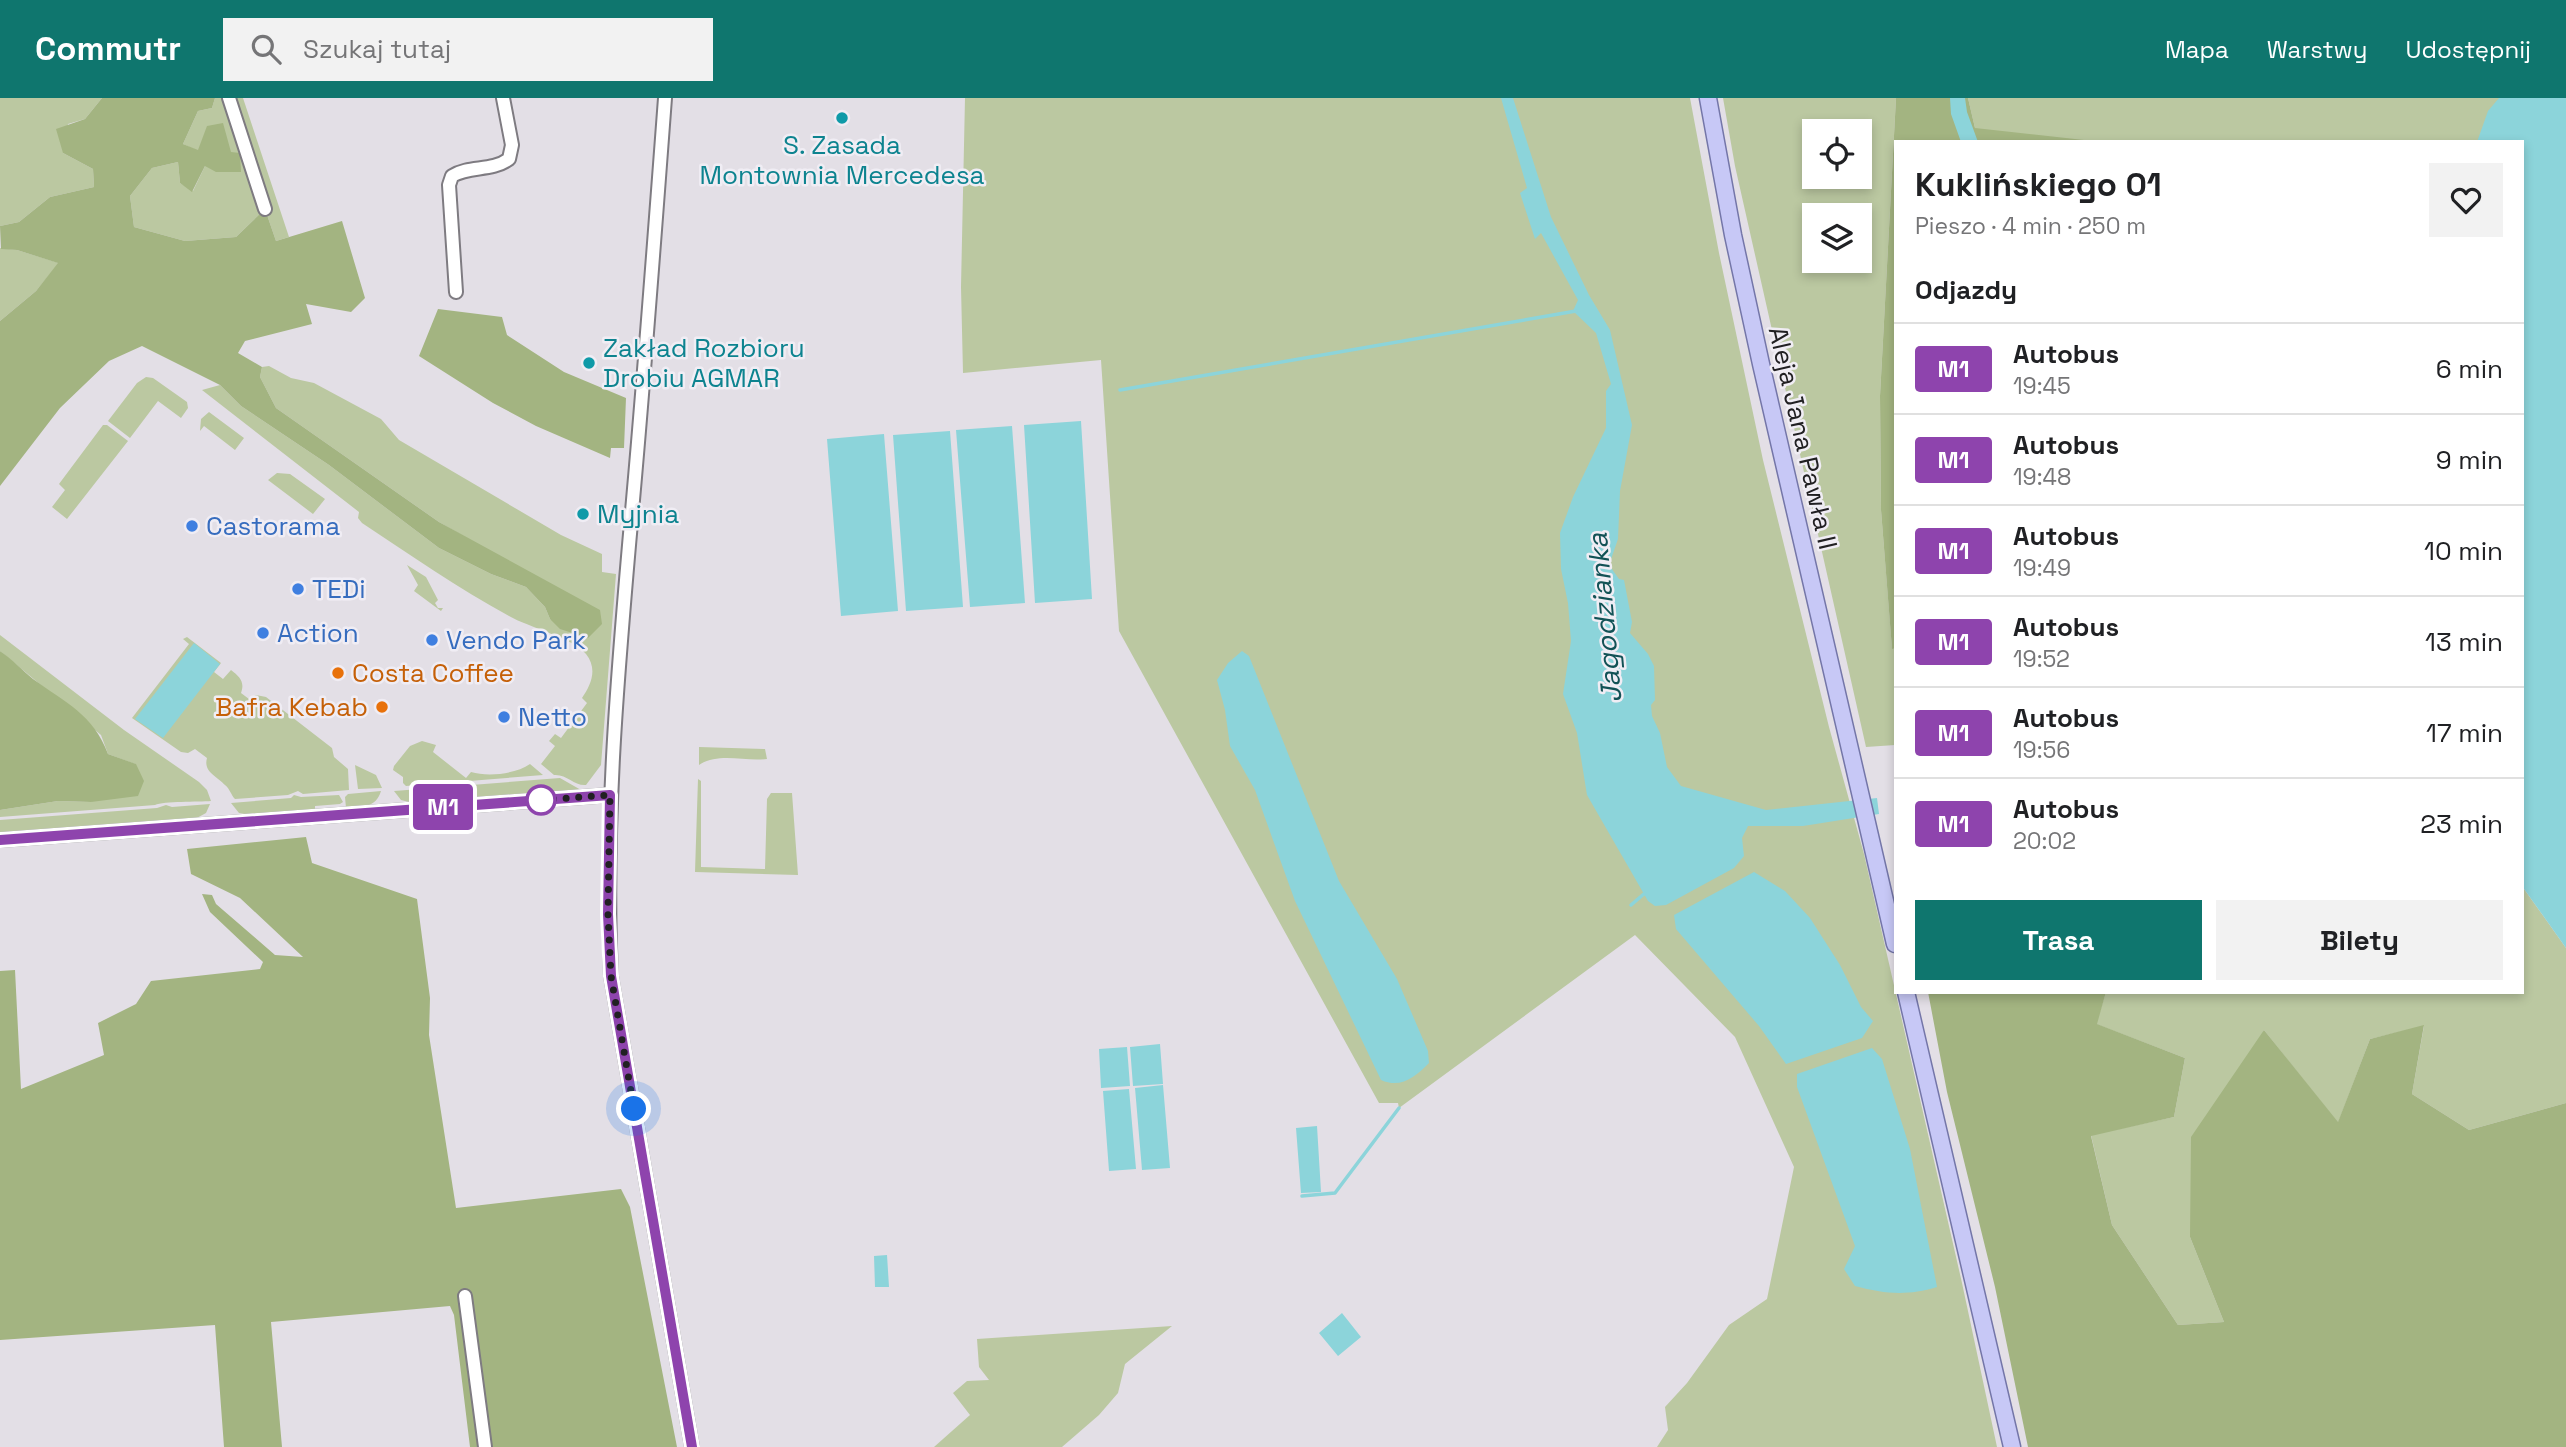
<!DOCTYPE html>
<html lang="pl">
<meta charset="utf-8">
<style>
:root{--surface:#fff;--page:#f2f2f2;--text:#202124;--muted:#757577;--line:#e0e0e0;--accent:#0f766e}
body{margin:0;font-family:"Space Grotesk",sans-serif;background:var(--page);color:var(--text);height:100vh;display:flex;flex-direction:column;font-size:26px;white-space:nowrap}
*{box-sizing:border-box;margin:0}
p{font-size:23px;color:var(--muted)}
.icon{flex:none;width:38px;height:38px;fill:none;stroke:currentColor;stroke-width:2;stroke-linecap:round;stroke-linejoin:round}
.map{position:relative;flex:1;overflow:hidden}
.drawer{position:absolute;left:1894px;top:42px;width:630px;height:854px;display:flex;flex-direction:column;background:var(--surface);border-radius:0px;box-shadow:0 4px 10px #0003}
.drawer>*{flex:none}
.badge{padding:0 14px;border-radius:5px;font-size:24px;line-height:46px}
.fabs{position:absolute;left:1802px;top:21px;display:grid;gap:14px}
.fabs a{display:grid;place-items:center;width:70px;height:70px;border-radius:0px;background:var(--surface);box-shadow:0 4px 10px #0003;font-size:35px}
.you{position:absolute;width:35px;height:35px;margin:-18px;border:5px solid #fff;border-radius:50%;background:#1a73e8;box-shadow:0 0 0 10px #1a73e833}
.map>.badge{position:absolute;translate:-50% -50%;box-shadow:0 0 0 4px #fff}
h2{padding:0 21px;font-size:26px;line-height:63px}
.round{display:grid;place-items:center;flex:none;width:74px;height:74px;border-radius:0px;background:var(--page)}
.head{display:flex;align-items:center;justify-content:space-between;height:119px;padding:0 21px}
h1{font-size:33px;font-weight:800;line-height:52px}
.action{display:flex;gap:14px;margin-top:auto;padding:14px 21px}
.action a{flex:1;height:80px;border-radius:0px;background:var(--accent);color:#fff;font-size:28px;font-weight:800;line-height:80px;text-align:center}
.action a+a{background:var(--page);color:var(--text)}
ul{padding:0;list-style:none}
li{display:flex;align-items:center;gap:21px;height:91px;padding:0 21px;border-top:2px solid var(--line)}
li div{flex:1}
li b{display:block;font-size:26px}
li em{font-style:normal}
li .badge{min-width:77px;font-weight:700;text-align:center}
header{display:flex;align-items:center;gap:42px;box-sizing:border-box;height:98px;padding:0 35px;background:var(--accent);color:#fff}
header strong{font-size:33px}
nav{display:flex;gap:38px;margin-inline-start:auto;font-size:24px}
.search{width:490px;height:63px;background:var(--page);display:flex;align-items:center;gap:18px;box-sizing:border-box;padding:0 24px;border-radius:0px;color:var(--muted);font-size:26px}
.map>svg:first-child{display:block}
</style>
<header>
<strong>Commutr</strong>
<div class="search"><svg class="icon" aria-label="search" viewBox="0 0 24 24"><circle cx="10" cy="10" r="6"/><path d="M15 15l6 6"/></svg>Szukaj tutaj</div>
<nav><a>Mapa</a><a>Warstwy</a><a>Udostępnij</a></nav>
</header>
<div class="map">
<svg width="2566" height="1349" viewBox="0 0 2566 1349">
<rect width="100%" height="100%" fill="#e3dfe6"/>
<!-- green -->
<path fill="#bbc8a1" fill-rule="evenodd" d="M 0,0 L 102,0 L 85,21 L 68,26 L 63,55 L 93,71 L 94,89 L 50,99 L 19,124 L 0,128 Z
M 215,0 L 243,0 L 289,139 L 276,143 L 265,111 L 236,139 L 185,143 L 134,129 L 130,98 L 152,70 L 178,64 L 180,85 L 193,93 L 205,68 L 198,53 L 183,46 L 198,13 L 212,10 Z
M 965,0 L 1690,0 L 1719,155 L 1763,362 L 1829,629 L 1864,756 L 1962,1185 L 1997,1349 L 1657,1349 L 1668,1332 L 1665,1309 L 1687,1285 L 1729,1227 L 1767,1201 L 1794,1069 L 1735,939 L 1635,837 L 1399,1010 L 1398,1005 L 1379,1005 L 1119,533 L 1101,262 L 963,275 L 961,189 Z
M 1723,0 L 1896,0 L 1880,298 L 1881,412 L 1892,550 L 1895,550 L 1895,647 L 1866,649 L 1735,68 ZM 1815,33 L 1860,33 L 1860,79 L 1815,79 ZM 1815,117 L 1860,117 L 1860,163 L 1815,163 Z
M 1968,0 L 2566,0 L 2522,44 L 2102,44 L 1980,35 L 1975,30 Z
M 0,150 L 17,152 L 59,165 L 36,193 L 0,223 Z
M 269,268 L 291,280 L 314,285 L 381,321 L 399,342 L 561,437 L 602,456 L 602,474 L 616,476 L 601,667 L 586,687 C 574,688 567,676 554,677 L 541,666 L 555,648 L 549,643 L 555,636 L 561,640 L 587,605 L 582,600 C 591,587 598,571 586,556 C 573,540 528,529 509,518 C 458,490 410,457 362,425 L 358,420 L 359,414 L 202,292 L 220,287 L 241,308 L 329,367 L 439,450 L 491,476 L 526,489 L 545,509 L 550,521 L 588,540 L 498,458 L 439,424 L 276,310 L 260,279 L 262,269 Z
M 146,279 L 153,280 L 187,304 L 188,310 L 181,320 L 158,303 L 130,340 L 108,323 L 137,285 Z
M 209,314 L 244,340 L 235,352 L 204,328 L 200,333 L 201,321 Z
M 103,327 L 107,327 L 128,343 L 67,421 L 52,409 L 65,392 L 59,386 Z
M 277,375 L 290,376 L 325,401 L 313,416 L 268,382 Z
M 407,467 L 426,479 L 438,502 L 435,505 L 438,510 L 443,510 L 441,513 L 414,493 L 418,487 Z
M 0,537 L 124,632 L 199,684 L 207,692 L 211,703 C 198,704 164,703 155,707 L 0,719 L 0,712 L 58,703 L 91,704 L 135,666 L 108,656 L 101,637 L 0,553 Z
M 187,539 L 221,565 L 214,574 L 223,581 L 231,572 C 240,579 245,584 241,595 L 249,601 L 256,597 L 266,599 L 332,650 L 334,659 L 348,671 L 349,692 L 303,696 L 298,693 L 288,697 L 235,701 C 231,697 230,691 225,687 C 217,678 203,674 207,660 L 195,651 L 188,655 L 181,654 L 132,620 L 189,546 L 183,541 Z
M 422,643 L 436,647 L 433,654 L 466,680 L 471,674 C 488,679 516,676 530,666 L 543,677 L 406,688 L 403,685 L 403,679 L 393,672 L 394,668 L 410,648 Z
M 699,649 L 765,651 L 767,661 C 745,664 719,654 699,667 Z
M 355,667 L 376,677 L 382,690 L 358,691 Z
M 560,680 L 581,692 L 580,694 L 413,705 L 401,702 L 394,693 Z
M 698,681 L 701,683 L 701,769 L 765,771 L 767,701 L 771,695 L 792,695 L 798,777 L 695,774 Z
M 381,693 C 376,710 362,709 346,710 L 345,699 L 348,696 Z
M 294,697 L 301,699 L 339,697 L 343,704 L 340,706 L 315,708 L 315,713 L 250,717 L 239,715 L 231,705 L 291,700 Z
M 210,706 L 206,715 L 195,721 L 0,736 L 0,722 L 157,710 L 166,707 L 172,709 Z
M 2522,788 L 2566,850 L 2566,1005 L 2469,1032 L 2412,996 L 2424,928 L 2370,941 L 2338,1025 L 2264,932 L 2190,1139 L 2224,1224 L 2178,1227 L 2112,1127 L 2091,1037 L 2174,1019 L 2185,960 L 2096,926 L 2106,894 L 2522,894 Z
M 1172,1228 L 1125,1266 L 1118,1295 L 1099,1317 L 1062,1349 L 934,1349 L 970,1317 L 953,1295 L 967,1283 L 989,1282 L 979,1269 L 977,1241 Z"/>
<!-- forest -->
<path fill="#a3b481" d="M 102,0 L 215,0 L 212,10 L 198,13 L 183,46 L 198,52 L 207,28 L 223,25 L 231,54 L 240,55 L 241,74 L 216,74 L 205,68 L 192,94 L 180,85 L 178,64 L 152,70 L 130,98 L 134,129 L 185,143 L 236,139 L 265,111 L 276,143 L 342,123 L 365,200 L 351,214 L 306,206 L 312,226 L 245,243 L 238,255 L 262,269 L 260,279 L 276,310 L 439,424 L 600,512 L 602,526 L 588,540 L 560,531 L 550,521 L 545,509 L 526,489 L 491,476 L 439,450 L 329,367 L 241,308 L 220,287 L 142,248 L 109,263 L 60,310 L 0,388 L 0,223 L 36,193 L 58,165 L 17,152 L 1,151 L 0,128 L 19,124 L 50,99 L 94,89 L 93,71 L 63,55 L 56,31 L 85,21 Z
M 1896,0 L 1968,0 L 1975,30 L 2102,44 L 1895,44 L 1895,550 L 1892,551 L 1881,412 L 1880,298 Z
M 438,211 L 502,219 L 507,237 L 564,274 L 626,300 L 624,350 L 611,350 L 610,360 L 536,328 L 493,305 L 419,258 Z
M 0,553 C 12,561 22,572 33,581 C 66,605 93,616 108,656 L 136,666 L 144,683 L 138,698 L 91,704 L 58,703 L 0,712 Z
M 306,739 L 312,765 L 417,801 L 430,900 L 429,937 L 456,1110 L 621,1091 L 630,1109 L 677,1349 L 470,1349 L 454,1217 L 450,1208 L 271,1224 L 282,1349 L 224,1349 L 215,1227 L 0,1242 L 0,873 L 15,872 L 21,991 L 104,957 L 98,925 L 136,906 L 151,883 L 260,871 L 263,864 L 210,814 L 202,796 L 212,797 L 216,806 L 275,857 L 303,859 L 240,800 L 191,776 L 187,751 Z
M 1928,894 L 2106,894 L 2097,926 L 2185,960 L 2174,1019 L 2091,1038 L 2112,1127 L 2178,1227 L 2224,1224 L 2190,1139 L 2191,1039 L 2264,932 L 2338,1024 L 2370,941 L 2424,927 L 2412,996 L 2469,1032 L 2566,1005 L 2566,1349 L 2028,1349 L 1995,1189 L 1947,994 Z"/>
<!-- water -->
<path fill="#8cd4da" d="M 1501,0 L 1513,0 L 1551,119 L 1589,197 L 1610,232 L 1632,327 L 1620,393 L 1618,441 L 1609,467 L 1619,481 L 1624,482 L 1632,524 L 1630,535 L 1648,556 L 1654,568 L 1655,602 L 1651,607 L 1652,618 L 1660,635 L 1667,669 L 1681,688 L 1766,712 L 1877,700 L 1879,716 L 1803,728 L 1748,728 L 1742,740 L 1744,758 L 1734,770 L 1666,807 L 1655,808 L 1648,803 L 1587,697 L 1577,635 L 1563,596 L 1571,543 L 1568,505 L 1561,471 L 1560,435 L 1573,399 L 1606,330 L 1606,293 L 1611,286 L 1596,235 L 1573,213 L 1578,202 L 1541,135 L 1535,141 L 1520,95 L 1527,90 Z
M 1950,0 L 1965,0 L 1967,14 L 1978,44 L 1961,44 L 1951,16 Z
M 2499,0 L 2566,0 L 2566,850 L 2522,788 L 2522,44 L 2477,44 L 2488,13 Z
M 1081,323 L 1092,501 L 1035,505 L 1024,327 Z
M 1012,328 L 1025,505 L 970,509 L 956,332 Z
M 950,333 L 963,509 L 906,513 L 893,337 Z
M 884,336 L 898,513 L 841,518 L 827,341 Z
M 194,545 L 220,566 L 163,640 L 135,621 Z
M 1242,553 L 1249,558 L 1339,783 L 1397,881 L 1428,953 L 1429,965 C 1415,979 1401,991 1381,982 L 1295,803 L 1255,692 L 1230,648 L 1225,612 L 1217,582 L 1228,565 Z
M 1754,774 L 1785,793 L 1810,820 L 1840,867 L 1861,909 L 1873,923 L 1862,940 L 1786,966 L 1759,928 L 1676,831 L 1674,817 Z
M 1160,946 L 1163,986 L 1133,988 L 1130,949 Z
M 1127,949 L 1130,988 L 1101,990 L 1099,951 Z
M 1872,950 L 1882,961 L 1910,1051 L 1937,1189 C 1907,1198 1885,1196 1855,1188 L 1844,1171 L 1855,1148 L 1797,989 L 1797,976 Z
M 1163,987 L 1170,1070 L 1142,1072 L 1135,990 Z
M 1129,991 L 1136,1071 L 1109,1073 L 1103,993 Z
M 1317,1028 L 1321,1094 L 1301,1095 L 1296,1030 Z
M 887,1157 L 889,1189 L 875,1189 L 874,1158 Z
M 1342,1215 L 1361,1239 L 1338,1258 L 1319,1235 Z"/>
<g fill="none" stroke-linecap="round" stroke-linejoin="round">
<!-- stream -->
<path stroke="#8cd4da" stroke-width="3.5" d="M 1120,292 L 1576,213
M 1631,807 L 1645,795
M 1302,1098 L 1335,1095 L 1399,1010"/>
<!-- minor casing -->
<g stroke="#7e7b81" stroke-width="16">
<path id="minor" d="M 229,0 L 265,111
M 665,0 C 655,134 645,268 633,402 C 619,560 604,718 611,878 L 692,1349
M 456,194 L 449,87 L 452,78 C 470,67 491,74 509,61 L 512,47 L 503,0
M 0,742 L 610,697
M 465,1198 L 485,1349"/>
</g>
<!-- major casing -->
<g stroke="#7476a8" stroke-width="19">
<path id="major" d="M 1708,0 L 1733,137 L 1761,266 L 1895,846
M 1906,894 L 2012,1349"/>
</g>
<!-- minor -->
<use href="#minor" stroke="#fff" stroke-width="12"/>
<!-- major -->
<use href="#major" stroke="#c7c8f6" stroke-width="16"/>
</g>
<g fill="none" stroke-linecap="round" stroke-linejoin="round">
<!-- line casing -->
<g stroke="#fff" stroke-width="16">
<path id="line" d="M 0,742 L 610,697 L 608,816 L 611,878 L 692,1349"/>
</g>
<!-- line -->
<use href="#line" stroke="#8e44ad" stroke-width="10"/>
<!-- walk -->
<path stroke="#212022" stroke-width="7" stroke-dasharray="0 12.6" d="M 541,702 L 610,697 L 608,816 L 611,878 L 634,1011"/>
</g>
<!-- markers -->
<g fill="#0f9aa8" stroke="#f0edf4" stroke-width="2.5">
<circle cx="842" cy="20" r="7"/>
<circle cx="589" cy="265" r="7"/>
<circle cx="583" cy="416" r="7"/>
</g>
<g fill="#3f7fe0" stroke="#f0edf4" stroke-width="2.5">
<circle cx="192" cy="428" r="7"/>
<circle cx="298" cy="491" r="7"/>
<circle cx="263" cy="535" r="7"/>
<circle cx="432" cy="542" r="7"/>
<circle cx="504" cy="619" r="7"/>
</g>
<g fill="#e8710a" stroke="#f0edf4" stroke-width="2.5">
<circle cx="338" cy="575" r="7"/>
<circle cx="382" cy="609" r="7"/>
</g>
<circle fill="#fff" stroke="#8e44ad" stroke-width="3.5" cx="541" cy="702" r="14"/>
<g text-anchor="middle" dominant-baseline="central" stroke-width="5" stroke-linejoin="round" paint-order="stroke">
<!-- culture labels -->
<g font-size="26" fill="#0d838f" stroke="#f0edf4" text-anchor="start">
<text x="842" y="47" text-anchor="middle">S. Zasada<tspan x="842" dy="30">Montownia Mercedesa</tspan></text>
<text x="603" y="250">Zakład Rozbioru<tspan x="603" dy="30">Drobiu AGMAR</tspan></text>
<text x="597" y="416">Myjnia</text>
</g>
<!-- street labels -->
<g font-size="26" fill="#212022" stroke="#f0edf4">
<text transform="translate(1803 340) rotate(77)">Aleja Jana Pawła II</text>
</g>
<!-- shop labels -->
<g font-size="26" fill="#366cbe" stroke="#f0edf4" text-anchor="start">
<text x="206" y="428">Castorama</text>
<text x="312" y="491">TEDi</text>
<text x="277" y="535">Action</text>
<text x="446" y="542">Vendo Park</text>
<text x="518" y="619">Netto</text>
</g>
<!-- food labels -->
<g font-size="26" fill="#c56008" stroke="#f0edf4" text-anchor="start">
<text x="352" y="575">Costa Coffee</text>
<text x="368" y="609" text-anchor="end">Bafra Kebab</text>
</g>
<!-- water labels -->
<g font-size="28" font-style="italic" fill="#125256" stroke="#f0edf4">
<text transform="translate(1604 520) rotate(-95)">Jagodzianka</text>
</g>
</g>
</svg>
<div class="fabs">
<a><svg class="icon" aria-label="locate" viewBox="0 0 24 24"><circle cx="12" cy="12" r="6"/><path d="M12 2v4M12 18v4M2 12h4M18 12h4"/></svg></a>
<a><svg class="icon" aria-label="layers" viewBox="0 0 24 24"><path d="M12 4l9 5-9 5-9-5zM3 14l9 5 9-5"/></svg></a>
</div>
<div class="you" style="left:634px;top:1011px"></div>
<b class="badge" style="left:443px;top:709px;background:#8e44ad;color:#fff">M1</b>
<section class="drawer">
<div class="head"><div><h1>Kuklińskiego 01</h1><p>Pieszo · 4 min · 250 m</p></div><a class="round"><svg class="icon" aria-label="heart" viewBox="0 0 24 24"><path d="M12 20l-8-8c-3-5 5-10 8-4 3-6 11-1 8 4z"/></svg></a></div>
<h2>Odjazdy</h2>
<ul>
<li><span class="badge" style="background:#8e44ad;color:#fff">M1</span><div><b>Autobus</b><p>19:45</p></div><em>6 min</em></li>
<li><span class="badge" style="background:#8e44ad;color:#fff">M1</span><div><b>Autobus</b><p>19:48</p></div><em>9 min</em></li>
<li><span class="badge" style="background:#8e44ad;color:#fff">M1</span><div><b>Autobus</b><p>19:49</p></div><em>10 min</em></li>
<li><span class="badge" style="background:#8e44ad;color:#fff">M1</span><div><b>Autobus</b><p>19:52</p></div><em>13 min</em></li>
<li><span class="badge" style="background:#8e44ad;color:#fff">M1</span><div><b>Autobus</b><p>19:56</p></div><em>17 min</em></li>
<li><span class="badge" style="background:#8e44ad;color:#fff">M1</span><div><b>Autobus</b><p>20:02</p></div><em>23 min</em></li>
</ul>
<div class="action"><a>Trasa</a><a>Bilety</a></div>
</section>
</div>
